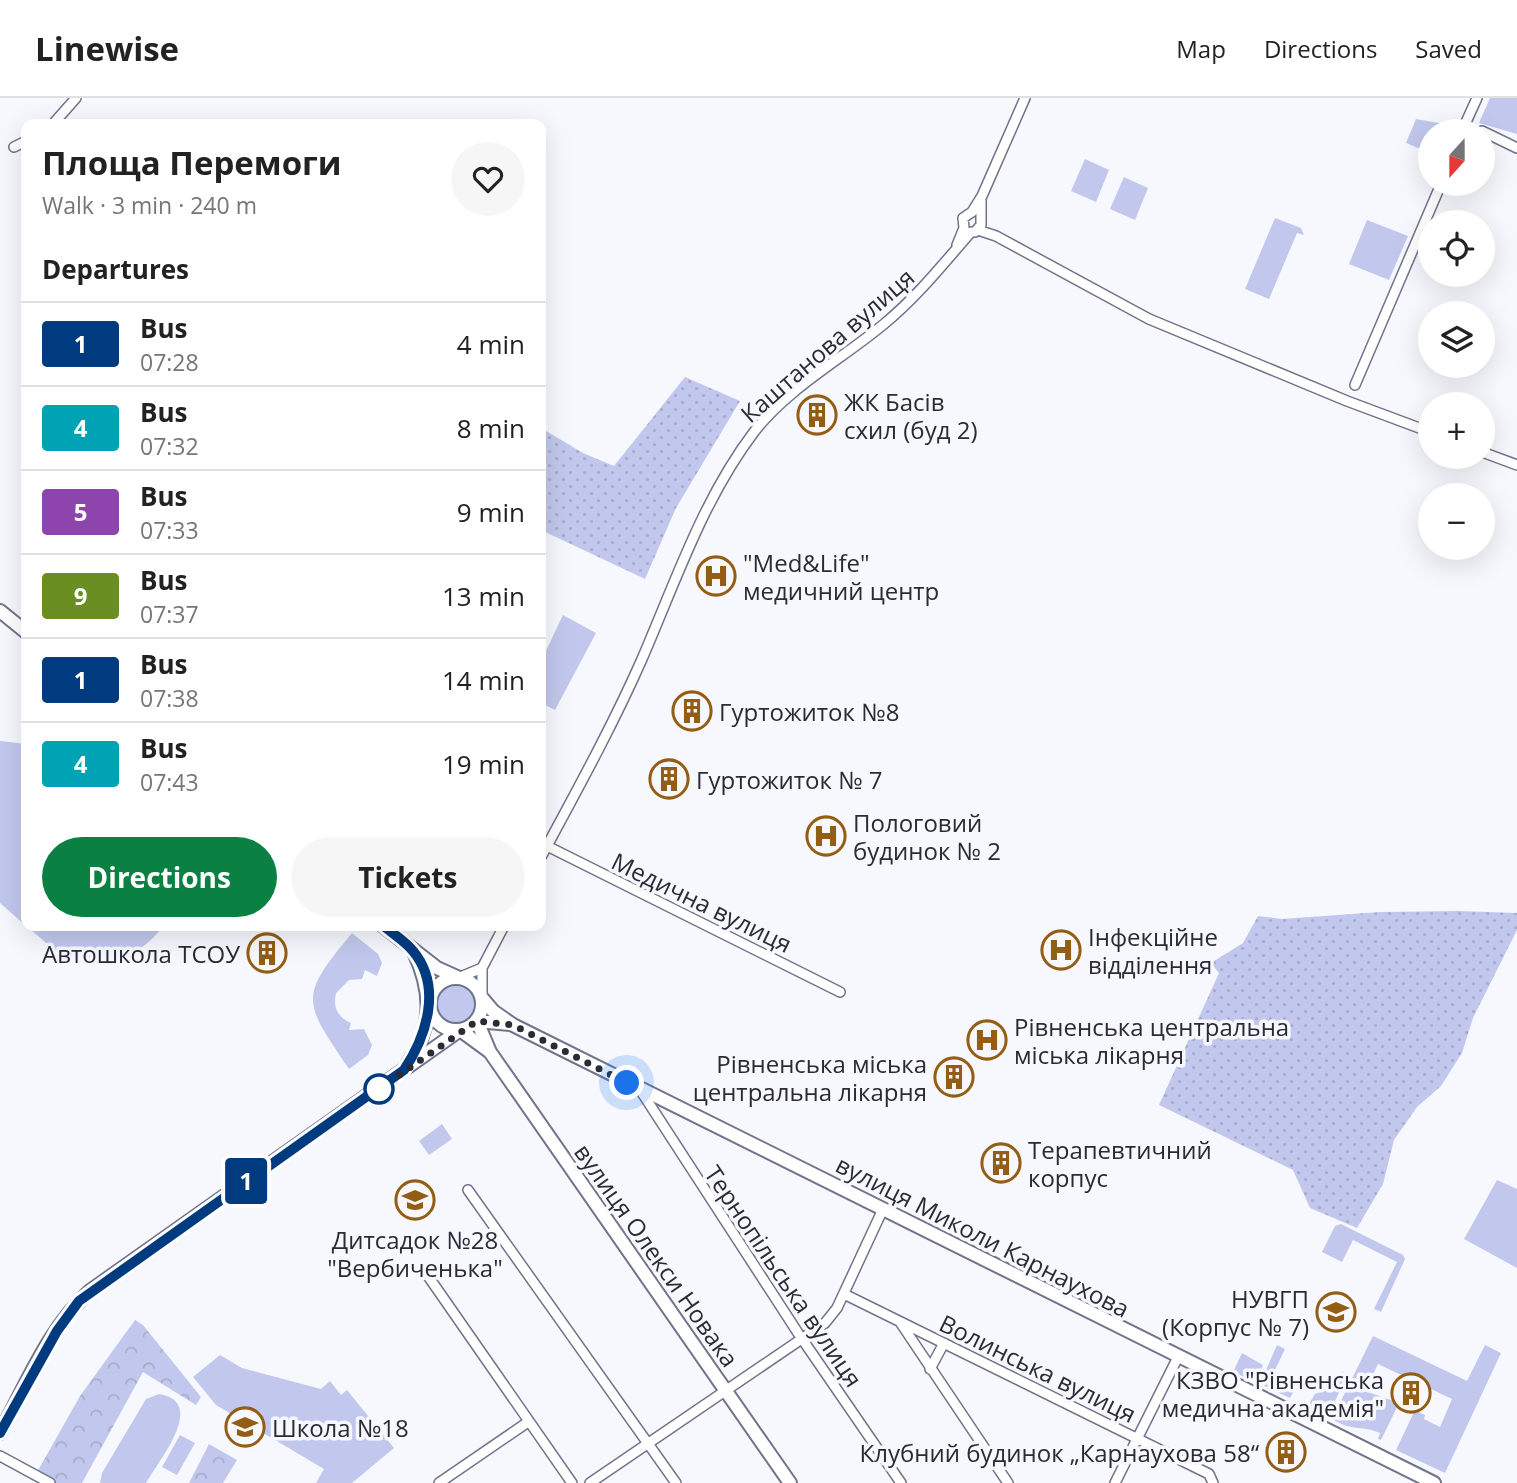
<!DOCTYPE html>
<meta charset="utf-8">
<style>
:root{--surface:#fff;--page:#f6f6f6;--text:#222;--muted:#767676;--line:#e0e0e0;--accent:#0b8043}
body{margin:0;font-family:"Open Sans",sans-serif;background:var(--page);color:var(--text);height:100vh;display:flex;flex-direction:column;font-size:26px;white-space:nowrap}
*{box-sizing:border-box;margin:0}
p{font-size:23px;color:var(--muted)}
.icon{flex:none;width:38px;height:38px;fill:none;stroke:currentColor;stroke-width:2;stroke-linecap:round;stroke-linejoin:round}
.map{position:relative;flex:1;overflow:hidden}
.side{position:absolute;left:21px;top:21px;width:525px;height:812px;display:flex;flex-direction:column;background:var(--surface);border-radius:14px;box-shadow:0 7px 28px #0002}
.side>*{flex:none}
.badge{padding:0 14px;border-radius:5px;font-size:24px;line-height:46px}
.needle{width:46px;rotate:201deg}
.controls{position:absolute;left:1418px;top:21px;display:grid;gap:14px}
.controls a{display:grid;place-items:center;width:77px;height:77px;border-radius:50%;background:var(--surface);box-shadow:0 7px 28px #0002;font-size:35px}
.you{position:absolute;width:35px;height:35px;margin:-18px;border:5px solid #fff;border-radius:50%;background:#1a73e8;box-shadow:0 0 0 10px #1a73e833}
.map>.badge{position:absolute;translate:-50% -50%;box-shadow:0 0 0 4px #fff}
h2{padding:0 21px;font-size:26px;line-height:63px}
.round{display:grid;place-items:center;flex:none;width:74px;height:74px;border-radius:37px;background:var(--page)}
.head{display:flex;align-items:center;justify-content:space-between;height:119px;padding:0 21px}
h1{font-size:33px;font-weight:700;line-height:52px}
.primary-button{display:flex;gap:14px;margin-top:auto;padding:14px 21px}
.primary-button a{flex:1;height:80px;border-radius:42px;background:var(--accent);color:#fff;font-size:28px;font-weight:700;line-height:80px;text-align:center}
.primary-button a+a{background:var(--page);color:var(--text)}
ul{padding:0;list-style:none}
li{display:flex;align-items:center;gap:21px;height:84px;padding:0 21px;border-top:2px solid var(--line)}
li div{flex:1}
li b{display:block;font-size:26px}
li em{font-style:normal}
li .badge{min-width:77px;font-weight:700;text-align:center}
header{display:flex;align-items:center;gap:42px;box-sizing:border-box;height:98px;padding:0 35px;background:var(--surface);border-bottom:2px solid var(--line)}
header strong{font-size:33px}
nav{display:flex;gap:38px;margin-inline-start:auto;font-size:24px}
.map>svg:first-child{display:block}
</style>
<header>
<strong>Linewise</strong>
<nav><a>Map</a><a>Directions</a><a>Saved</a></nav>
</header>
<div class="map">
<svg width="1517" height="1385" viewBox="0 0 1517 1385">
<defs>
<pattern id="forest-crowns" width="20" height="18" patternUnits="userSpaceOnUse" patternTransform="scale(1.75)"><rect width="20" height="18" fill="#c2c8ed"/><path d="M2 6a3 3 0 1 1 6 0M12 15a3 3 0 1 1 6 0" fill="none" stroke="#a7accc"/></pattern>
<pattern id="garden-dots" width="8" height="8" patternUnits="userSpaceOnUse" patternTransform="scale(1.75)"><rect width="8" height="8" fill="#c2c8ed"/><path d="M2 2h.1M6 6h.1" fill="none" stroke="#a7accc" stroke-width="1.8" stroke-linecap="round"/></pattern>
</defs>
<rect width="100%" height="100%" fill="#f7f8fe"/>
<!-- green -->
<path fill="#c2c8ed" d="M 1490,0 L 1517,0 L 1517,36 L 1479,25 Z
M 1416,21 L 1456,28 L 1453,33 L 1430,33 L 1430,55 L 1406,45 Z
M 1085,61 L 1109,72 L 1096,104 L 1071,93 Z
M 1124,79 L 1148,90 L 1135,122 L 1110,111 Z
M 1275,120 L 1301,130 L 1304,137 L 1297,135 L 1269,201 L 1245,191 Z
M 1367,122 L 1408,138 L 1389,182 L 1349,166 Z
M 563,517 L 596,535 L 555,612 L 541,605 L 541,563 Z
M 0,643 L 26,646 L 26,828 L 0,805 Z
M 26,828 L 163,828 C 141,859 102,874 66,858 C 51,851 39,838 26,828 Z
M 352,835 L 378,856 L 382,865 L 377,878 L 365,872 L 362,881 L 349,882 L 336,895 C 333,909 337,919 351,925 L 349,932 L 364,931 L 372,947 L 368,957 L 349,971 C 303,903 298,900 352,835 Z
M435 906a21 21 0 1 1 42 0a21 21 0 1 1-42 0Z
M 442,1026 L 452,1041 L 429,1057 L 419,1043 Z
M 1497,1082 L 1517,1091 L 1517,1170 L 1464,1141 Z
M 1341,1126 L 1403,1157 L 1405,1161 L 1381,1214 L 1374,1211 L 1397,1164 L 1353,1142 L 1342,1164 L 1322,1154 L 1335,1128 Z
M 1373,1238 L 1467,1283 L 1485,1247 L 1501,1255 L 1445,1375 L 1396,1352 L 1415,1312 L 1425,1317 L 1424,1321 L 1440,1329 L 1452,1301 L 1378,1266 L 1365,1293 L 1399,1305 L 1381,1342 L 1378,1341 L 1380,1335 C 1362,1327 1353,1334 1332,1321 Z
M 1277,1247 L 1285,1251 L 1274,1274 L 1298,1286 L 1290,1300 L 1260,1286 Z
M 1242,1255 L 1263,1267 L 1255,1284 L 1233,1274 Z
M 220,1257 L 242,1270 L 321,1291 L 330,1283 L 341,1297 L 347,1292 L 394,1350 L 352,1385 L 316,1385 L 324,1371 L 216,1307 L 193,1279 Z
M 1343,1273 L 1345,1282 L 1328,1318 L 1307,1309 L 1315,1296 L 1335,1289 Z
M 159,1296 C 208,1304 159,1362 146,1385 L 100,1385 L 102,1375 L 146,1301 Z
M 180,1337 L 195,1345 L 177,1377 L 162,1369 Z"/>
<!-- forest -->
<path fill="url(#forest-crowns)" d="M 135,1222 L 143,1227 L 201,1299 L 196,1307 L 143,1274 L 82,1385 L 53,1385 L 36,1376 L 80,1298 Z
M 209,1346 L 237,1362 L 223,1385 L 189,1385 Z"/>
<!-- garden -->
<path fill="url(#garden-dots)" d="M 685,279 L 740,303 L 676,410 L 645,481 L 541,432 L 541,330 L 583,355 L 614,368 Z
M 1459,813 L 1517,815 L 1517,832 L 1473,920 L 1462,955 L 1441,988 L 1417,1009 L 1394,1042 L 1383,1086 L 1357,1130 L 1310,1110 L 1293,1072 L 1159,1007 L 1219,875 L 1211,865 L 1243,845 L 1258,818 L 1282,821 L 1380,814 Z"/>
<g fill="none" stroke-linecap="round" stroke-linejoin="round">
<!-- minor casing -->
<g stroke="#70748b" stroke-width="12">
<path id="minor" d="M 53,26 L 76,0
M 1462,33 L 1477,0
M 1482,33 L 1517,50
M 14,49 L 26,43
M 978,132 L 996,138 L 1149,221 L 1347,303 L 1430,334
M 975,134 L 981,127 L 981,102
M 957,147 L 964,130 L 963,120 L 972,114 L 982,98 L 1025,0
M 1355,287 L 1441,86
M 1482,354 L 1517,367
M 547,748 L 840,894
M 541,759 C 575,696 613,627 642,561 C 675,485 703,401 754,334 C 788,290 842,261 884,226 C 917,199 943,166 971,134
M 458,880 L 482,870
M 482,900 L 482,870 L 504,828
M 639,990 L 798,1235 L 901,1385
M 468,1092 L 676,1385
M 428,1178 L 572,1385
M 844,1196 L 1209,1376 L 1213,1385
M 900,1224 L 1008,1385
M 930,1271 L 944,1245
M 0,1358 L 50,1385
M 439,1385 L 528,1324
M 590,1385 L 825,1225 L 837,1210 L 883,1111
M 1115,1385 L 1178,1259"/>
</g>
<!-- secondary casing -->
<g stroke="#70748b" stroke-width="16">
<path id="secondary" d="M 0,513 L 26,534
M 383,828 L 437,870 L 457,879
M430 906a26 26 0 1 1 52 0a26 26 0 1 1-52 0Z
M 482,900 L 493,913 L 513,927 L 1434,1385
M 510,926 L 477,923 L 490,954 L 790,1385
M 408,965 C 434,928 432,893 414,854
M 0,1335 C 26,1288 49,1229 90,1193 L 460,932 L 490,954"/>
</g>
<!-- minor -->
<use href="#minor" stroke="#fff" stroke-width="9"/>
<!-- secondary -->
<use href="#secondary" stroke="#fff" stroke-width="12"/>
</g>
<g fill="none" stroke-linecap="round" stroke-linejoin="round">
<!-- line casing -->
<g stroke="#fff" stroke-width="16">
<path id="line" d="M 0,1335 L 57,1233 L 79,1203 L 404,972 C 426,939 443,889 413,853 C 405,843 393,836 384,828"/>
</g>
<!-- line -->
<use href="#line" stroke="#003b80" stroke-width="10"/>
<!-- walk -->
<path stroke="#292b35" stroke-width="7" stroke-dasharray="0 12.6" d="M 379,991 L 477,923 L 513,927 L 627,985"/>
</g>
<!-- icons -->
<defs>
<g id="building-ring" transform="scale(2.0125)"><circle r="9.5" fill="#f7f8fe" stroke="#935d14" stroke-width="1.5"/><path d="M-4-6H4V6H1V3H-1V6H-4ZM-2.5-4.3h1.7v1.8h-1.7ZM.8-4.3h1.7v1.8H.8ZM-2.5-1h1.7V.8h-1.7ZM.8-1h1.7V.8H.8Z" fill="#935d14"/></g>
<g id="hospital-ring" transform="scale(2.0125)"><circle r="9.5" fill="#f7f8fe" stroke="#935d14" stroke-width="1.5"/><path d="M-5-5h3v3.5h4V-5h3V5h-3V1.5h-4V5h-3Z" fill="#935d14"/></g>
<g id="school-ring" transform="scale(2.0125)"><circle r="9.5" fill="#f7f8fe" stroke="#935d14" stroke-width="1.5"/><path d="M0-5L7-2L0 1L-7-2ZM-4 1L0 2.5L4 1V4Q0 6-4 4Z" fill="#935d14"/></g>
<g id="university-ring" transform="scale(2.0125)"><circle r="9.5" fill="#f7f8fe" stroke="#935d14" stroke-width="1.5"/><path d="M0-5L7-2L0 1L-7-2ZM-4 1L0 2.5L4 1V4Q0 6-4 4Z" fill="#935d14"/></g>
</defs>
<g fill-rule="evenodd">
<use href="#building-ring" x="817" y="317"/>
<use href="#hospital-ring" x="716" y="478"/>
<use href="#building-ring" x="692" y="613"/>
<use href="#building-ring" x="669" y="681"/>
<use href="#hospital-ring" x="826" y="738"/>
<use href="#hospital-ring" x="1061" y="852"/>
<use href="#building-ring" x="267" y="855"/>
<use href="#hospital-ring" x="987" y="942"/>
<use href="#building-ring" x="954" y="979"/>
<use href="#building-ring" x="1001" y="1065"/>
<use href="#school-ring" x="415" y="1102"/>
<use href="#university-ring" x="1336" y="1214"/>
<use href="#building-ring" x="1411" y="1295"/>
<use href="#school-ring" x="245" y="1329"/>
<use href="#building-ring" x="1286" y="1354"/>
</g>
<!-- markers -->
<circle fill="#fff" stroke="#003b80" stroke-width="3.5" cx="379" cy="991" r="14"/>
<g text-anchor="middle" dominant-baseline="central" stroke-width="7" stroke-linejoin="round" paint-order="stroke">
<!-- street labels -->
<g font-size="24" fill="#292b35" stroke="#f7f8fe">
<text transform="translate(827 247) rotate(-41)">Каштанова вулиця</text>
<text transform="translate(702 804) rotate(26)">Медична вулиця</text>
<text transform="translate(983 1138) rotate(27)">вулиця Миколи Карнаухова</text>
<text transform="translate(657 1157) rotate(55)">вулиця Олекси Новака</text>
<text transform="translate(784 1178) rotate(56)">Тернопільська вулиця</text>
<text transform="translate(1038 1270) rotate(26)">Волинська вулиця</text>
</g>
<!-- poi labels -->
<g font-size="24" fill="#292b35" stroke="#f7f8fe" text-anchor="start">
<text x="844" y="303">ЖК Басів<tspan x="844" dy="28">схил (буд 2)</tspan></text>
<text x="743" y="464">"Med&amp;Life"<tspan x="743" dy="28">медичний центр</tspan></text>
<text x="719" y="613">Гуртожиток №8</text>
<text x="696" y="681">Гуртожиток № 7</text>
<text x="853" y="724">Пологовий<tspan x="853" dy="28">будинок № 2</tspan></text>
<text x="1088" y="838">Інфекційне<tspan x="1088" dy="28">відділення</tspan></text>
<text x="240" y="855" text-anchor="end">Автошкола ТСОУ</text>
<text x="1014" y="928">Рівненська центральна<tspan x="1014" dy="28">міська лікарня</tspan></text>
<text x="927" y="965" text-anchor="end">Рівненська міська<tspan x="927" dy="28">центральна лікарня</tspan></text>
<text x="1028" y="1051">Терапевтичний<tspan x="1028" dy="28">корпус</tspan></text>
<text x="415" y="1141" text-anchor="middle">Дитсадок №28<tspan x="415" dy="28">"Вербиченька"</tspan></text>
<text x="1309" y="1200" text-anchor="end">НУВГП<tspan x="1309" dy="28">(Корпус № 7)</tspan></text>
<text x="1384" y="1281" text-anchor="end">КЗВО "Рівненська<tspan x="1384" dy="28">медична академія"</tspan></text>
<text x="272" y="1329">Школа №18</text>
<text x="1259" y="1354" text-anchor="end">Клубний будинок „Карнаухова 58“</text>
</g>
</g>
</svg>
<div class="controls">
<a><svg class="needle" viewBox="-14 -14 28 28"><path d="M0-13l5 13h-10z" fill="#e53935"/><path d="M0 13l5-13h-10z" fill="#767676"/></svg></a>
<a><svg class="icon" aria-label="locate" viewBox="0 0 24 24"><circle cx="12" cy="12" r="6"/><path d="M12 2v4M12 18v4M2 12h4M18 12h4"/></svg></a>
<a><svg class="icon" aria-label="layers" viewBox="0 0 24 24"><path d="M12 4l9 5-9 5-9-5zM3 14l9 5 9-5"/></svg></a>
<a>+</a>
<a>−</a>
</div>
<div class="you" style="left:627px;top:985px"></div>
<b class="badge" style="left:246px;top:1083px;background:#003b80;color:#fff">1</b>
<section class="side">
<div class="head"><div><h1>Площа Перемоги</h1><p>Walk · 3 min · 240 m</p></div><a class="round"><svg class="icon" aria-label="heart" viewBox="0 0 24 24"><path d="M12 20l-8-8c-3-5 5-10 8-4 3-6 11-1 8 4z"/></svg></a></div>
<h2>Departures</h2>
<ul>
<li><span class="badge" style="background:#003b80;color:#fff">1</span><div><b>Bus</b><p>07:28</p></div><em>4 min</em></li>
<li><span class="badge" style="background:#00a3b4;color:#fff">4</span><div><b>Bus</b><p>07:32</p></div><em>8 min</em></li>
<li><span class="badge" style="background:#8e44ad;color:#fff">5</span><div><b>Bus</b><p>07:33</p></div><em>9 min</em></li>
<li><span class="badge" style="background:#6b8e23;color:#fff">9</span><div><b>Bus</b><p>07:37</p></div><em>13 min</em></li>
<li><span class="badge" style="background:#003b80;color:#fff">1</span><div><b>Bus</b><p>07:38</p></div><em>14 min</em></li>
<li><span class="badge" style="background:#00a3b4;color:#fff">4</span><div><b>Bus</b><p>07:43</p></div><em>19 min</em></li>
</ul>
<div class="primary-button"><a>Directions</a><a>Tickets</a></div>
</section>
</div>
